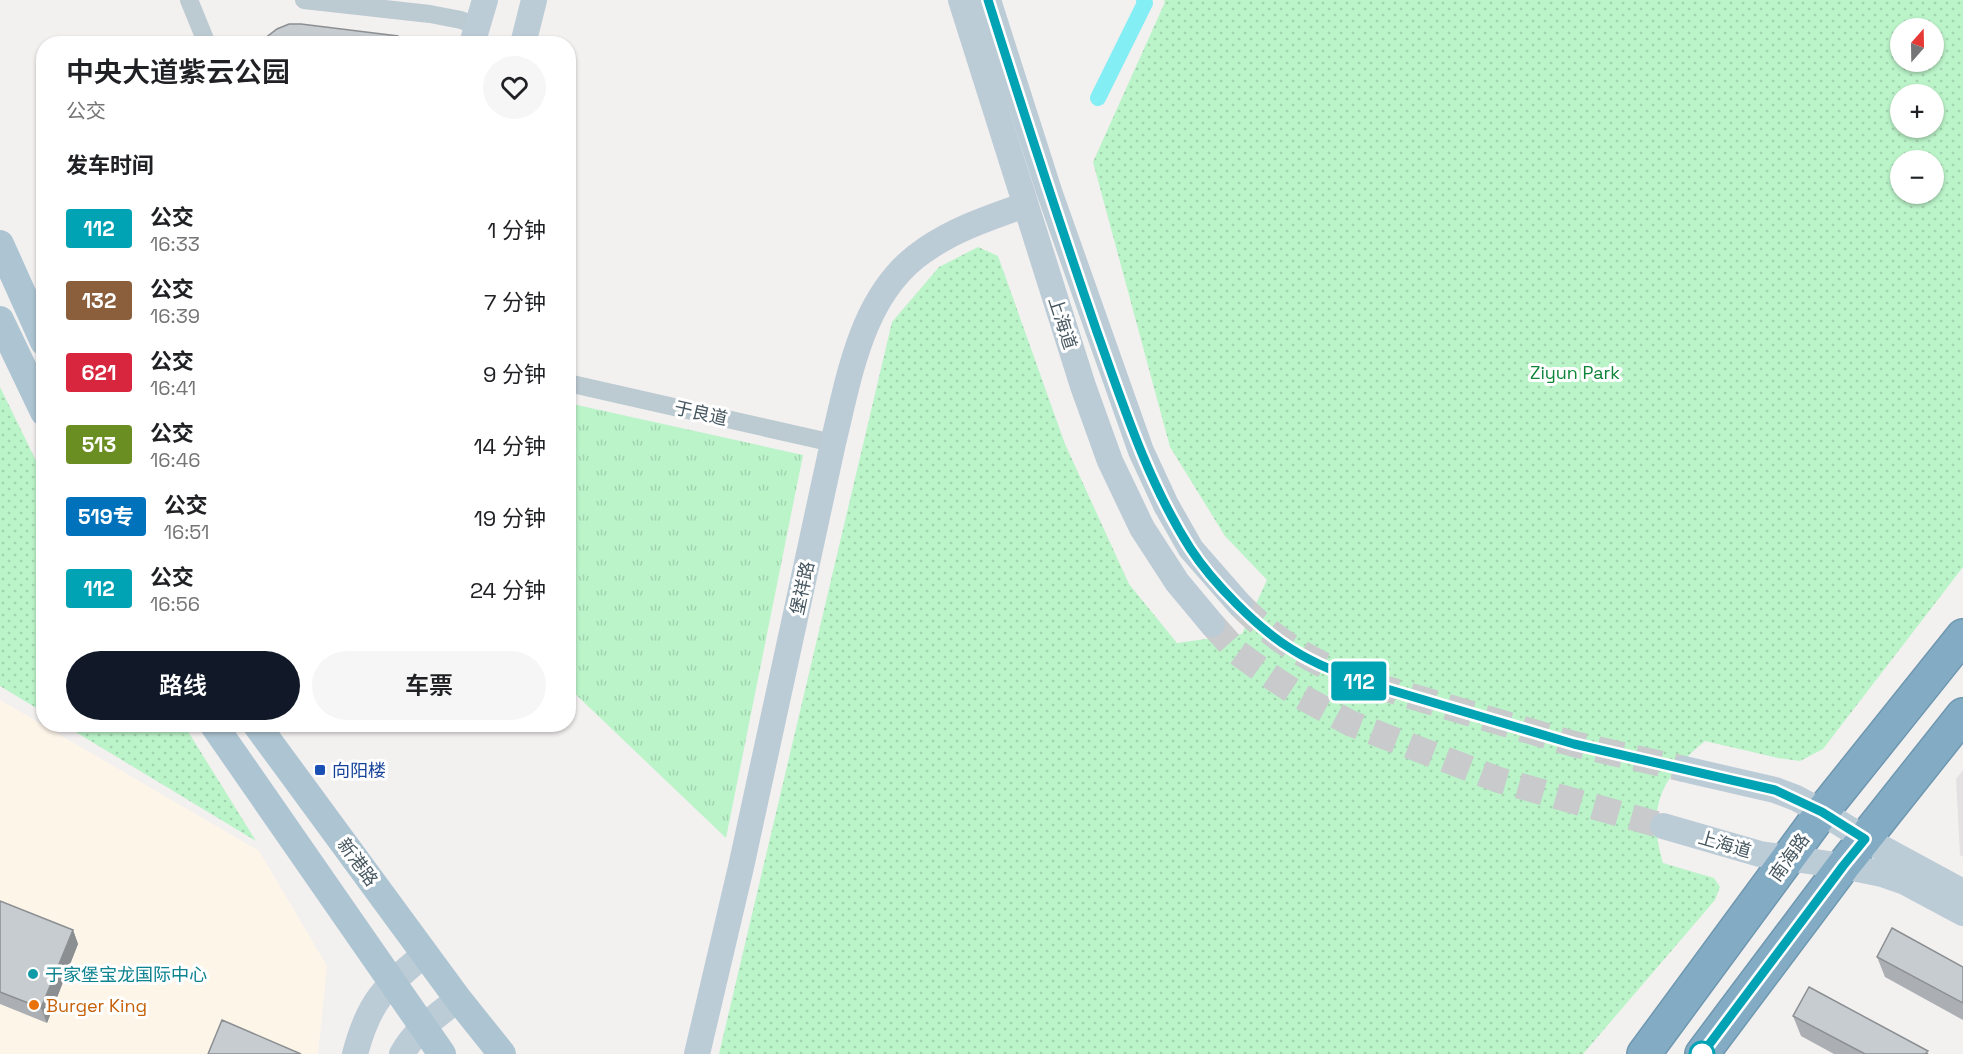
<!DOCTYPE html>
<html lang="zh">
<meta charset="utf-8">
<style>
:root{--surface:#fff;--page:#f6f6f6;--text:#202124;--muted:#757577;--accent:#111827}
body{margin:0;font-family:"Space Grotesk","Noto Sans SC",sans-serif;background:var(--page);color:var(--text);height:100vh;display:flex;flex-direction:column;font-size:22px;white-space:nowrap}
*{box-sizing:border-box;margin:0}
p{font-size:20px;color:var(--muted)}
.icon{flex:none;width:33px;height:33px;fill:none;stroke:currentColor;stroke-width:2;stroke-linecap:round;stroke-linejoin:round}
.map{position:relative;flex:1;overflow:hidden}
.drawer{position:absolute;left:36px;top:36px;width:540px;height:696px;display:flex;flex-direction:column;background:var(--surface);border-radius:24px;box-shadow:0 2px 4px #0004}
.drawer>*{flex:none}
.badge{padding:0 12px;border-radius:4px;font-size:21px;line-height:39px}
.needle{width:39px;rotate:20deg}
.fabs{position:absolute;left:1890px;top:18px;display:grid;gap:12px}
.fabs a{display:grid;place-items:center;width:54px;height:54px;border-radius:50%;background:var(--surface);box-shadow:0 2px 4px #0004;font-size:30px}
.map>.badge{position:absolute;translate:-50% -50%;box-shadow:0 0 0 3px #fff}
h2{padding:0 30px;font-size:22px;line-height:54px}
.round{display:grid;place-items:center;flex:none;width:63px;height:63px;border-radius:32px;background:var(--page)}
.summary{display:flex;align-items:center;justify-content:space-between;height:102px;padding:0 30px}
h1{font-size:28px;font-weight:600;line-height:45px}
.cta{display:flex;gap:12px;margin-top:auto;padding:12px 30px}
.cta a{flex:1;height:69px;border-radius:36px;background:var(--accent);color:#fff;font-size:24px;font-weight:600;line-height:69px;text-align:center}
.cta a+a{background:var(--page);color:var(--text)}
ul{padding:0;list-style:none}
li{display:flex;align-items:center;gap:18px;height:72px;padding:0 30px}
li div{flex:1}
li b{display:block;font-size:22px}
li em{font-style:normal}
li .badge{min-width:66px;font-weight:700;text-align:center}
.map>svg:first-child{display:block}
</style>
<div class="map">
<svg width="1963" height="1054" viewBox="0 0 1963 1054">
<defs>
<pattern id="grass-tufts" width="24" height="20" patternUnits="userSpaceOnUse" patternTransform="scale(1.5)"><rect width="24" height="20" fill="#bbf4c9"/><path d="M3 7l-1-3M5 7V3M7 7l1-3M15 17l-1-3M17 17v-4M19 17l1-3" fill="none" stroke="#a2d3af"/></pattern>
<pattern id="park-dots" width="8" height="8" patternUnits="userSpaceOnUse" patternTransform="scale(1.5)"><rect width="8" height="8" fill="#bbf4c9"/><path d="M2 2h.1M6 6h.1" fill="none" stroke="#a2d3af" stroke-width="1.8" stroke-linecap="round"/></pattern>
</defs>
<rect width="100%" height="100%" fill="#f3f0f0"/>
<!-- commercial -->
<path fill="#fef5e9" d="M 0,700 L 259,851 L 327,966 L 318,1054 L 0,1054 Z"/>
<!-- education -->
<path fill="#e4e1e2" d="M 1963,770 L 1963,857 L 1960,855 L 1956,779 Z"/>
<!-- grass -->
<path fill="url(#grass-tufts)" d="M 568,403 L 803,455 L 726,838 L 569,688 Z"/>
<!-- park -->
<path fill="url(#park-dots)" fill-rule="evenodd" d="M 1164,0 L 1963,0 L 1963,567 L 1823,749 L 1800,761 L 1778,758 L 1705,741 C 1662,777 1646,806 1663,863 L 1714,878 L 1720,887 L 1715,900 L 1583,1054 L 719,1054 L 892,322 L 939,267 L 978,247 L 998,256 L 1065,444 L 1129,584 L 1177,643 L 1242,634 L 1267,580 L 1225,536 L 1170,447 L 1093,162 L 1165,2 ZM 1900,28 L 1934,28 L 1934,62 L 1900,62 ZM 1900,94 L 1934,94 L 1934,128 L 1900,128 ZM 1900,160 L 1934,160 L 1934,194 L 1900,194 Z
M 0,387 L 43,475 L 43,712 L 0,686 Z
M 64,725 L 184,725 L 256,841 Z"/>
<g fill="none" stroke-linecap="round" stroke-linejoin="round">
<!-- canal -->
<path stroke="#84eef5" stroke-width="16" d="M 1098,98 L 1145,3 L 1144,0"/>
<!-- secondary-tunnel -->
<path stroke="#c8cacc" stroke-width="26" stroke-dasharray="26 13" stroke-linecap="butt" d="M 1240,605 C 1279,644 1312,662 1363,682 L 1574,744 L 1684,769
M 1212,624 L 1238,653 L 1264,672 L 1302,697 L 1350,723 L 1499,780 L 1663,826"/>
<!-- highway casing -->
<g stroke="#6e97b0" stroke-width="36">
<path id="highway" d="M 1644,1054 L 1822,812 L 1963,636
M 1702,1054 L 1843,866 L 1963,715"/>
</g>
<!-- street -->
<path stroke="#bccad1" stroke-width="18" d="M 189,0 L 207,44
M 304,0 L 430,14 L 461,20 L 476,26
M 568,383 L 833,443"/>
<!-- secondary -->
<path stroke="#bcccd6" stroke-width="26" d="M 961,0 L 1083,386 L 1110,461 L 1142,528 L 1177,582 L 1212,624
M 988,0 L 1049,191 L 1141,451 L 1166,505 L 1191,549 L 1240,605
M 472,44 L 485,0
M 523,44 L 534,0
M 1684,769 L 1775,790 L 1796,798 L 1822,812 L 1865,839 L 1963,892
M 1663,826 L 1760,854 L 1843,866 L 1882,874 L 1905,882 L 1963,913
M 355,1054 C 369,1001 384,988 425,954
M 402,1054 C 415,1030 437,1016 458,999
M 697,1054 L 741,867 L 833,443 C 850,374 862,292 925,250 C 955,229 991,217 1025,205"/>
<!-- primary -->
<path stroke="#adc5d2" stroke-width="28" d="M 0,244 L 44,342
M 0,320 L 44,412
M 213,724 L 442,1054
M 256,724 L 458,999 L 502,1054"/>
<!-- highway -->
<use href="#highway" stroke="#83acc4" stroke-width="33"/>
</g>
<!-- wall -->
<path fill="#abafb3" d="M 0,901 L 73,930 L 78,944 L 47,1023 L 0,1004 Z
M 1877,957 L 1963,967 L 1963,1020 L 1885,977 Z
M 1793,1016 L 1929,1054 L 1834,1054 L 1801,1036 Z"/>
<!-- shaded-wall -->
<path fill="#8b8f92" d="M 73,930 L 78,944 L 47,1023 L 41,1008 Z"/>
<!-- building -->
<path fill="#c7ccd0" stroke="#8b8f92" stroke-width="1.5" d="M 289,24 L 301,24 L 398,36 L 403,41 L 404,44 L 267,44 L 264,39 L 277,29 Z
M 0,901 L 73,930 L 41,1008 L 0,992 Z
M 1892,928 L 1963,967 L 1963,1003 L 1877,957 Z
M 1809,987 L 1928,1051 L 1926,1053 L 1928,1054 L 1865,1054 L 1793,1016 Z
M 222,1020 L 301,1054 L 208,1054 Z"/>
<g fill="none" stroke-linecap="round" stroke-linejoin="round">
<!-- line casing -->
<g stroke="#fff" stroke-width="14">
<path id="line" d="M 988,0 C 1023,111 1059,222 1097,332 C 1123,405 1148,482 1190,548 C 1212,582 1258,629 1293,650 C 1315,664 1339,673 1363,682 L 1574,744 L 1775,790 L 1822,812 L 1865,839 L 1843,866 L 1702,1054"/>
</g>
<!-- line -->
<use href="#line" stroke="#00a3b4" stroke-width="9"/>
</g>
<!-- markers -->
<rect fill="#1a4fb4" stroke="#fff" stroke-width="2" x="314" y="764" width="12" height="12" rx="3"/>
<circle fill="#0f9aa8" stroke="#fff" stroke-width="2" cx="33" cy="974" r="6"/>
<circle fill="#e8710a" stroke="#fff" stroke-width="2" cx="34" cy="1005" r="6"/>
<circle fill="#fff" stroke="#00a3b4" stroke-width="3" cx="1702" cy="1054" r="12"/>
<g text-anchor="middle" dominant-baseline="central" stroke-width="6" stroke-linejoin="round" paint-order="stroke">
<!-- street labels -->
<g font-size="18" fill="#465760" stroke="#fff">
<text transform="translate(1063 323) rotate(72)">上海道</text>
<text transform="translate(701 413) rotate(13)">于良道</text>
<text transform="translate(802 588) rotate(-78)">堡祥路</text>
<text transform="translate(1725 844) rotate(16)">上海道</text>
<text transform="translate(1789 857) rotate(-54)">南海路</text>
<text transform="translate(358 862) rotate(54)">新港路</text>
</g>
<!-- park labels -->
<g font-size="18" fill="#0d8438" stroke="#fff">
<text x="1575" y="372">Ziyun Park</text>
</g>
<!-- transit labels -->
<g font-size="18" fill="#164399" stroke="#fff" text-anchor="start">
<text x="332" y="770">向阳楼</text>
</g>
<!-- culture labels -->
<g font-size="18" fill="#0d838f" stroke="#fff" text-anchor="start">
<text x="45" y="974">于家堡宝龙国际中心</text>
</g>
<!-- food labels -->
<g font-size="18" fill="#c56008" stroke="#fff" text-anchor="start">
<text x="46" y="1005">Burger King</text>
</g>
</g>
</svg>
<div class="fabs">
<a><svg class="needle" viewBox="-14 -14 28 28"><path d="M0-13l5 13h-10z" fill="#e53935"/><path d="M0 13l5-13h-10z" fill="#757577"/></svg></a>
<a>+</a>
<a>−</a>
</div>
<b class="badge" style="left:1359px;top:681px;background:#00a3b4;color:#fff">112</b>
<section class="drawer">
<div class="summary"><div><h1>中央大道紫云公园</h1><p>公交</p></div><a class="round"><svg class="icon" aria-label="heart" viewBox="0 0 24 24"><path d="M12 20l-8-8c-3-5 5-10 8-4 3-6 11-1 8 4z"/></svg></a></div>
<h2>发车时间</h2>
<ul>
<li><span class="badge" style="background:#00a3b4;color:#fff">112</span><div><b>公交</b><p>16:33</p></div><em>1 分钟</em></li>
<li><span class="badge" style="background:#8b5e3c;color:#fff">132</span><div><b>公交</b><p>16:39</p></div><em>7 分钟</em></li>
<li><span class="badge" style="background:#d7263d;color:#fff">621</span><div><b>公交</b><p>16:41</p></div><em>9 分钟</em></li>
<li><span class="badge" style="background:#6b8e23;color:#fff">513</span><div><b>公交</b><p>16:46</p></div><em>14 分钟</em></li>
<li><span class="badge" style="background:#0072bc;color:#fff">519专</span><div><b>公交</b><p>16:51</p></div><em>19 分钟</em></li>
<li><span class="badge" style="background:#00a3b4;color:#fff">112</span><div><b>公交</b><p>16:56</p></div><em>24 分钟</em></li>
</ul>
<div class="cta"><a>路线</a><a>车票</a></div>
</section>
</div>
